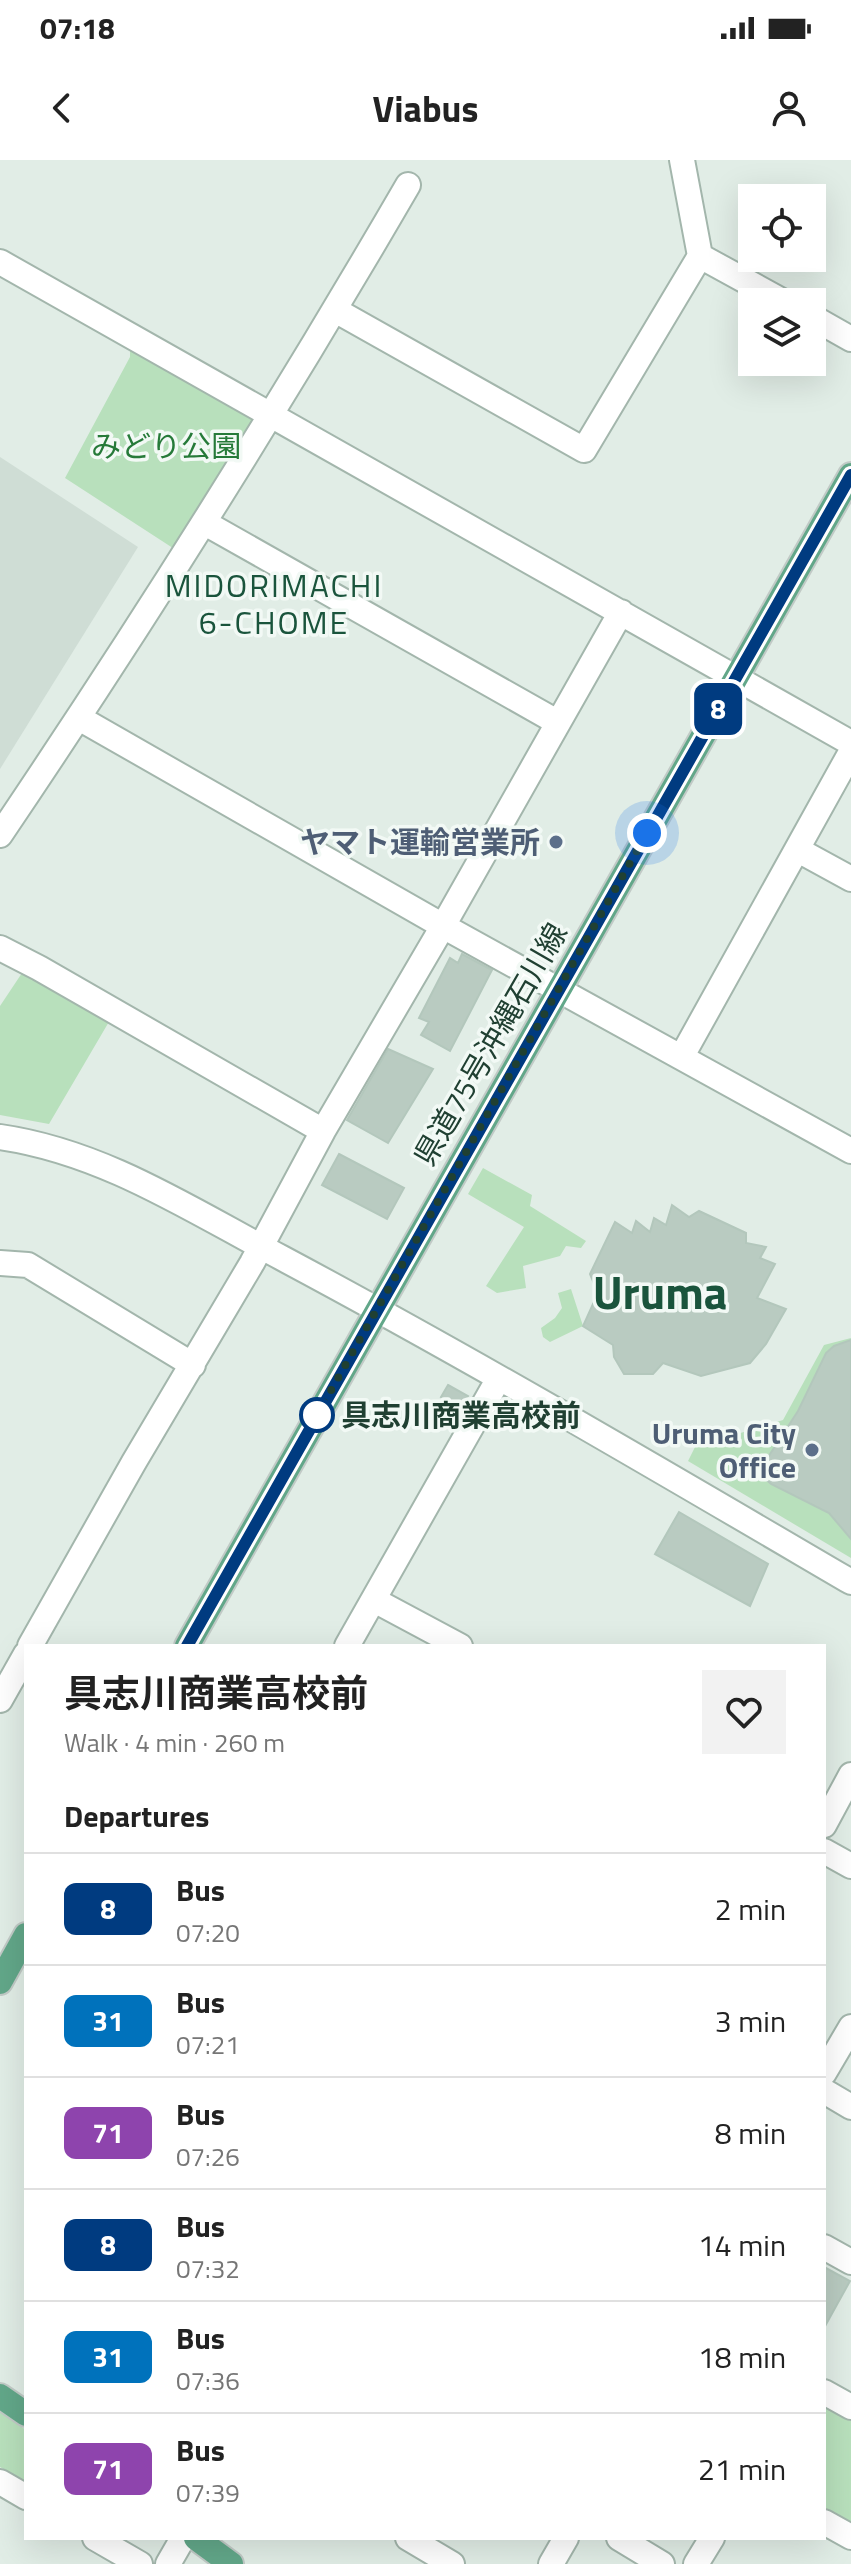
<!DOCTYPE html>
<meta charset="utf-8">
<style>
:root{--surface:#fff;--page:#f2f2f2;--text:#222;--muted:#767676;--line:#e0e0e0}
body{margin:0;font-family:"Titillium Web","Noto Sans JP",sans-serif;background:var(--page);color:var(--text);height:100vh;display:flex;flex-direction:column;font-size:30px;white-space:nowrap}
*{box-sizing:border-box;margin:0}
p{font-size:26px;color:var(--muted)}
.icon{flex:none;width:44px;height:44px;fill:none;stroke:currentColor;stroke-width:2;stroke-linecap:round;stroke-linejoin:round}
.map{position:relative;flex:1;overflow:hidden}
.drawer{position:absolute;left:24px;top:1484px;width:802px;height:896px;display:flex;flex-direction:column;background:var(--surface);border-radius:0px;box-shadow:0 8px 32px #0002}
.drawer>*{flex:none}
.badge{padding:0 16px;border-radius:12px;font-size:28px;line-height:52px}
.tools{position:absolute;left:738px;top:24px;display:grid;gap:16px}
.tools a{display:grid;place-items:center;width:88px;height:88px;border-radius:0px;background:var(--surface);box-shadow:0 8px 32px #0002;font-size:40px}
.you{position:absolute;width:40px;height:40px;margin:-20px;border:6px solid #fff;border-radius:50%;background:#1a73e8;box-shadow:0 0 0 12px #1a73e833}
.map>.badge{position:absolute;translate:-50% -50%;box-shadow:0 0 0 4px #fff}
h2{padding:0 40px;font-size:30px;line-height:72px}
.round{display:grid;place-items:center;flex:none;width:84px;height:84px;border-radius:0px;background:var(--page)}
.summary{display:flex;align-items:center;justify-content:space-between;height:136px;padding:0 40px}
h1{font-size:38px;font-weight:700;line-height:60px}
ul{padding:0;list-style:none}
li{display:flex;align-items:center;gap:24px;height:112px;padding:0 40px;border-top:2px solid var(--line)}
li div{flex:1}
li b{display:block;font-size:30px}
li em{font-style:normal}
li .badge{min-width:88px;font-weight:700;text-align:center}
.status{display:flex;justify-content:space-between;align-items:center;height:56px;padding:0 40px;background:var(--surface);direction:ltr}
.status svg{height:22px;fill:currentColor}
header{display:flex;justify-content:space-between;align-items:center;height:104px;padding:0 40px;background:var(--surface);font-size:36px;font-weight:700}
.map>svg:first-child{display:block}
</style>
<div class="status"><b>07:18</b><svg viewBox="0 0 49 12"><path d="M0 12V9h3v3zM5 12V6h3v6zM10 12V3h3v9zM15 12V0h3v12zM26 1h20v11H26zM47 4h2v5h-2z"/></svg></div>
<header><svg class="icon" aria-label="back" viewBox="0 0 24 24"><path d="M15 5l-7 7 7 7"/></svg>Viabus<svg class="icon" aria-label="person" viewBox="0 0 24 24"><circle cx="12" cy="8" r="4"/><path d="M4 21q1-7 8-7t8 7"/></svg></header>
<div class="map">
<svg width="851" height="2404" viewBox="0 0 851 2404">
<rect width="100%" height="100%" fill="#e1ede6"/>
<!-- built -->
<path fill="#cfddd5" d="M 0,297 L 138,387 L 0,609 Z"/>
<!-- green -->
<path fill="#b8e0bc" d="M 130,175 L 272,256 L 179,392 L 65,318 L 130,197 Z
M 24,810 L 110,860 L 49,964 L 0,955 L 0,846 Z
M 483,1008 L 532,1035 L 530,1046 L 586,1081 L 581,1088 L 566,1086 L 560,1096 L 523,1106 L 526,1128 L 497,1133 L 486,1126 L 524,1067 L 468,1034 Z
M 571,1129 L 583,1166 L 550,1182 L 543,1177 L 541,1168 L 555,1158 L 562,1148 L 558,1133 Z
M 851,1178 L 851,1398 L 688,1301 L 695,1287 L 783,1260 L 824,1185 Z
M 824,2242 L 851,2258 L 851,2369 L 824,2354 Z
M 0,2252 L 26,2270 L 26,2322 L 0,2307 Z"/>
<!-- building -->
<path fill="#b9cbc1" stroke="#b3c7bc" stroke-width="2" d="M 462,794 L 492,810 L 450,891 L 421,875 L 429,862 L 419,858 L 450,798 L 458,803 Z
M 388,889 L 433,909 L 388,983 L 347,960 Z
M 339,994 L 404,1028 L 387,1059 L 322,1025 Z
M 672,1045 L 689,1057 L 699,1051 L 746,1073 L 746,1083 L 766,1087 L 760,1098 L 775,1104 L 757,1138 L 786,1149 L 766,1184 L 750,1203 L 701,1216 L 663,1203 L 653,1214 L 624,1214 L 614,1197 L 613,1185 L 583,1166 L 598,1133 L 590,1114 L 615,1062 L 632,1073 L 636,1061 L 650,1072 L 654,1058 L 666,1065 Z
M 851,1180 L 851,1379 L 829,1353 L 771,1324 L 762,1316 L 762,1310 L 763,1305 L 798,1251 L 826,1193 L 834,1186 Z
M 448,1225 L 468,1236 L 461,1247 L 441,1237 Z
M 679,1352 L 768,1404 L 750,1446 L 655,1394 Z
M 824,2107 L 850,2121 L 824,2168 Z"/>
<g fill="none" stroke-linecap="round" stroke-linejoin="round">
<!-- minor casing -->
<g stroke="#a3b6ac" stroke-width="28">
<path id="minor" d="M 700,96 L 784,142
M 0,102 L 851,583
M 335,150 L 584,290 L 700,96 L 682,0
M 812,157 L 851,179
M 205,363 L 557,562
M 79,558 L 443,766 L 851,991
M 0,675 C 143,463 279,247 408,25
M 798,690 L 851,719
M 0,788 L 39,808 L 323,971
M 682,896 L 851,592
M 0,977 C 104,992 191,1050 282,1098 C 475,1201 663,1312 851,1422
M 0,1103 L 28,1105 L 193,1205
M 374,1440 L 460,1486
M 30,1486 L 134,1302 L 252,1103 L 323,971 L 443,766 L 621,452
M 347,1486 L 499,1218
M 0,1540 L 26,1494
M 824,1665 L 851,1615
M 824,1691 L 851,1706
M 824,1913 L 851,1867
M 824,1931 L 851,1947
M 824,2087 L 851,2102
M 824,2232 L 851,2247
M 0,2322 L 26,2337
M 824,2362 L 851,2377
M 95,2378 L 140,2404
M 408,2378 L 452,2404
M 619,2378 L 662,2404
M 168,2404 L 183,2378
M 551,2404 L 566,2378
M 696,2404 L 712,2378"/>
</g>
<!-- major casing -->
<g stroke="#c1cac6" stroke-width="28">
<path id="major" d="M 187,1486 L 851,315
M 0,1822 L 26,1775
M 0,2236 L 26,2254
M 196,2378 L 231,2404"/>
</g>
<!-- minor -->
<use href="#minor" stroke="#fff" stroke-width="24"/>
<!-- major -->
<use href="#major" stroke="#62a789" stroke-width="24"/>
</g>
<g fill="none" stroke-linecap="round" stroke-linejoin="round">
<!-- line casing -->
<g stroke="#fff" stroke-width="18">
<path id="line" d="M 187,1486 L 851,315"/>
</g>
<!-- line -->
<use href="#line" stroke="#003b80" stroke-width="12"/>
<!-- walk -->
<path stroke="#204032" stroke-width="8" stroke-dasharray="0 14.4" d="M 317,1255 L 647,673"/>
</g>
<!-- markers -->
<g fill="#5c6f8a" stroke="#f2f9f5" stroke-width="3">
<circle cx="556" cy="682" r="8"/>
<circle cx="812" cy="1290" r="8"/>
</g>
<circle fill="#fff" stroke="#003b80" stroke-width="4" cx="317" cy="1255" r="16"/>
<g text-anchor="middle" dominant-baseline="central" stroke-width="7" stroke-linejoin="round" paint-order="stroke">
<!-- park labels -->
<g font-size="30" fill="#267a39" stroke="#f2f9f5">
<text x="166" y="286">みどり公園</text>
</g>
<!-- service labels -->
<g font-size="30" font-weight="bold" fill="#4e5e75" stroke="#f2f9f5" text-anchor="end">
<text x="540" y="682">ヤマト運輸営業所</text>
<text x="796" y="1273">Uruma City<tspan x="796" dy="34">Office</tspan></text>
</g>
<!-- street labels -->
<g font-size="30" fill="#204032" stroke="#f2f9f5">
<text transform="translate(490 884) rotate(-60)">県道75号沖縄石川線</text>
</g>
<!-- stop labels -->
<g font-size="30" font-weight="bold" fill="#204032" stroke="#f2f9f5" text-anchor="start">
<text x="341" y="1255">具志川商業高校前</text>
</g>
<!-- neighbourhood labels -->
<g font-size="32" letter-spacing="2" fill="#1a543c" stroke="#f2f9f5">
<text x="274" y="425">MIDORIMACHI<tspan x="274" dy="37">6-CHOME</tspan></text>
</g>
<!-- town labels -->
<g font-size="46" font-weight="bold" fill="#1a543c" stroke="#f2f9f5">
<text x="660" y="1132">Uruma</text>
</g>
</g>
</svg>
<div class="tools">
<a><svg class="icon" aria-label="locate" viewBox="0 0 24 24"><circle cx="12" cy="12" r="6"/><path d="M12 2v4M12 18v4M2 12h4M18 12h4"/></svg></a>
<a><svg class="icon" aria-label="layers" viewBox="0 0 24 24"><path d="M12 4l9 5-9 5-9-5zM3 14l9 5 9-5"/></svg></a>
</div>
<div class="you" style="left:647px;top:673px"></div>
<b class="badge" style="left:718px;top:549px;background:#003b80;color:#fff">8</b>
<section class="drawer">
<div class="summary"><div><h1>具志川商業高校前</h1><p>Walk · 4 min · 260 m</p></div><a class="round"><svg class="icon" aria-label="heart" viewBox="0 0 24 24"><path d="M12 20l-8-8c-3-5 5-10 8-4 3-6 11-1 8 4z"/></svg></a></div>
<h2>Departures</h2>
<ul>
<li><span class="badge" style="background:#003b80;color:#fff">8</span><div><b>Bus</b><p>07:20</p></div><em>2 min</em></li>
<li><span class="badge" style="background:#0072bc;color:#fff">31</span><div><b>Bus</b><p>07:21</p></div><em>3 min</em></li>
<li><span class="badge" style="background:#8e44ad;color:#fff">71</span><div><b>Bus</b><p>07:26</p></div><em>8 min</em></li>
<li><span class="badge" style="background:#003b80;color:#fff">8</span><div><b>Bus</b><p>07:32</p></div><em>14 min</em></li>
<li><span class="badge" style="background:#0072bc;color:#fff">31</span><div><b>Bus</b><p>07:36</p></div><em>18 min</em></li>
<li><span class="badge" style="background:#8e44ad;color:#fff">71</span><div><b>Bus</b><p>07:39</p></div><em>21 min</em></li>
</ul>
</section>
</div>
